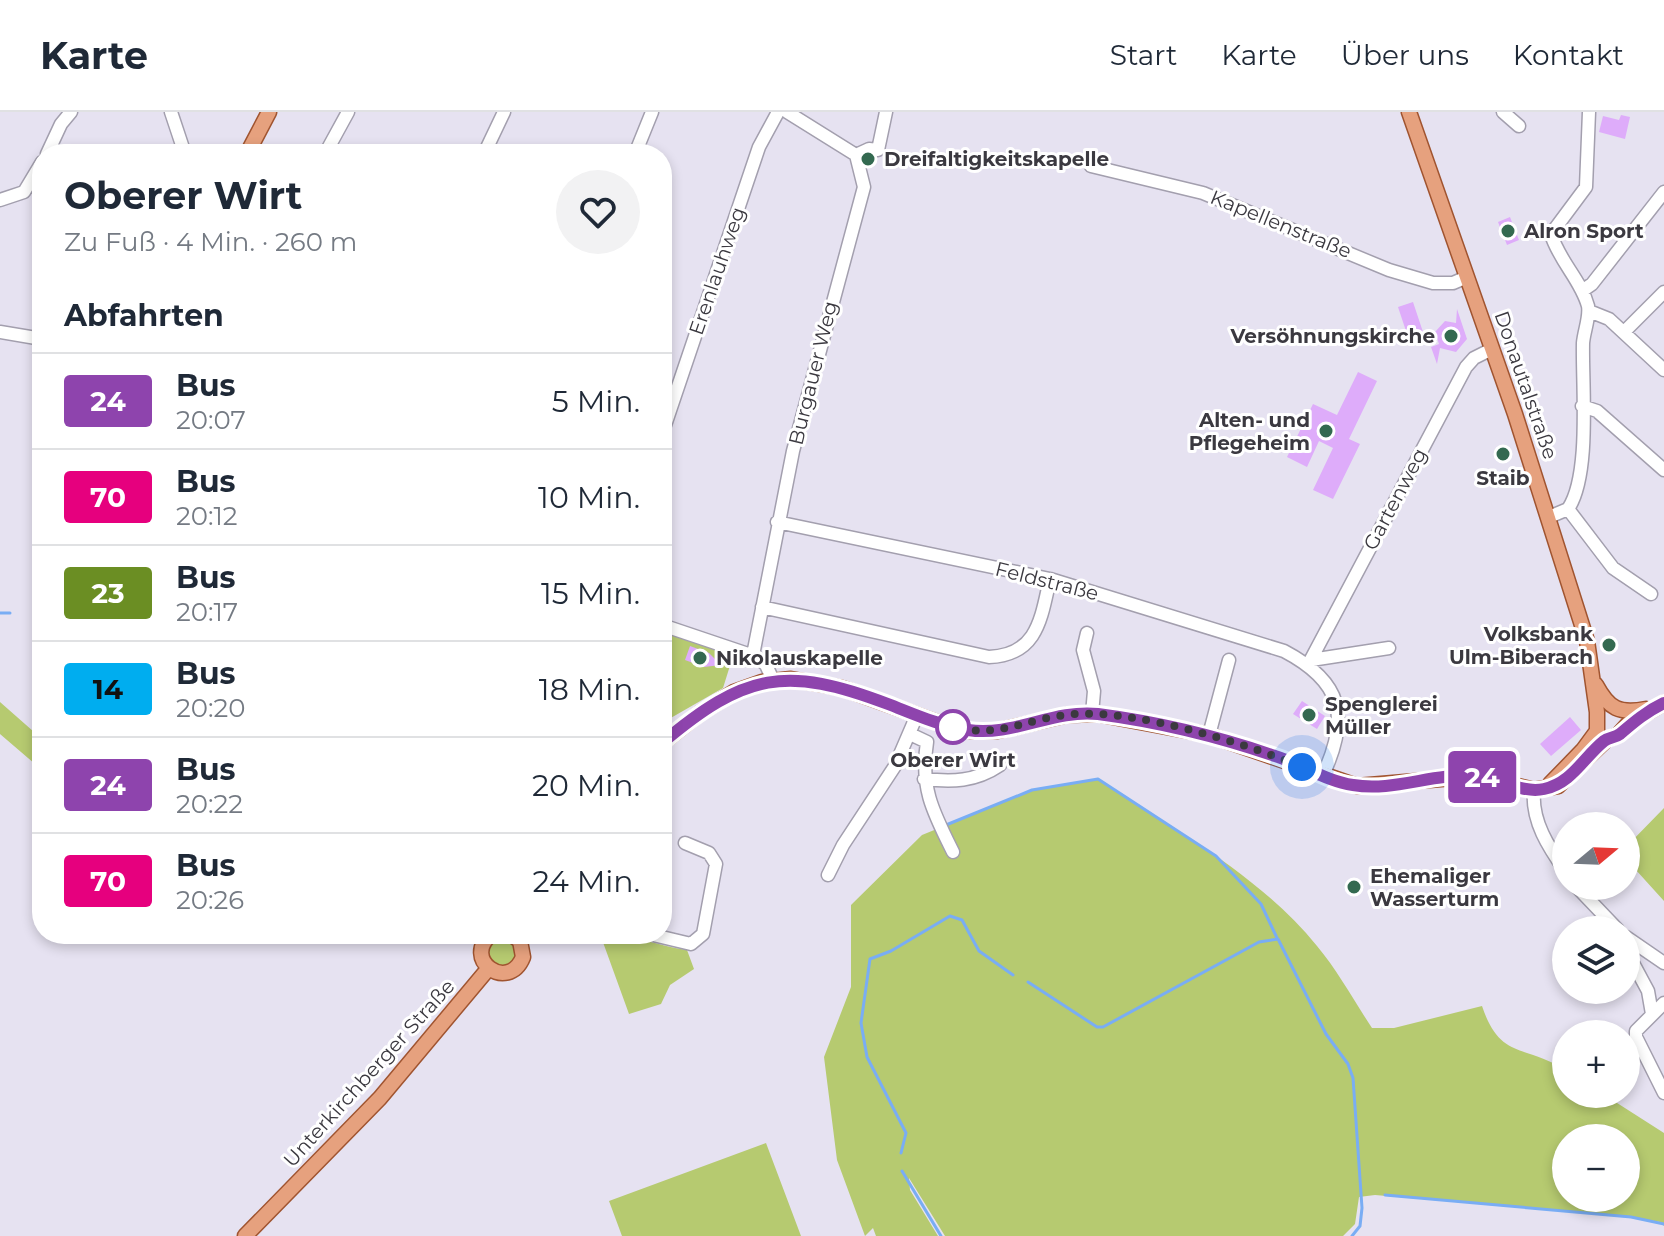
<!DOCTYPE html>
<html lang="de">
<meta charset="utf-8">
<style>
:root{--surface:#fff;--page:#f2f2f3;--text:#1f2937;--muted:#747a83;--line:#e0e1e3}
body{margin:0;font-family:Montserrat,sans-serif;background:var(--page);color:var(--text);height:100vh;display:flex;flex-direction:column;font-size:30px;white-space:nowrap}
*{box-sizing:border-box;margin:0}
p{font-size:26px;color:var(--muted)}
.icon{flex:none;width:44px;height:44px;fill:none;stroke:currentColor;stroke-width:2;stroke-linecap:round;stroke-linejoin:round}
.map{position:relative;flex:1;overflow:hidden}
.drawer{position:absolute;left:32px;top:32px;width:640px;height:800px;display:flex;flex-direction:column;background:var(--surface);border-radius:32px;box-shadow:0 4px 12px #0003}
.drawer>*{flex:none}
.badge{padding:0 16px;border-radius:6px;font-size:28px;line-height:52px}
.needle{width:52px;rotate:71deg}
.fabs{position:absolute;left:1552px;top:700px;display:grid;gap:16px}
.fabs a{display:grid;place-items:center;width:88px;height:88px;border-radius:50%;background:var(--surface);box-shadow:0 4px 12px #0003;font-size:40px}
.you{position:absolute;width:40px;height:40px;margin:-20px;border:6px solid #fff;border-radius:50%;background:#1a73e8;box-shadow:0 0 0 12px #1a73e833}
.map>.badge{position:absolute;translate:-50% -50%;box-shadow:0 0 0 4px #fff}
h2{padding:0 32px;font-size:30px;line-height:72px}
.round{display:grid;place-items:center;flex:none;width:84px;height:84px;border-radius:42px;background:var(--page)}
.head{display:flex;align-items:center;justify-content:space-between;height:136px;padding:0 32px}
h1{font-size:38px;font-weight:700;line-height:60px}
ul{padding:0;list-style:none}
li{display:flex;align-items:center;gap:24px;height:96px;padding:0 32px;border-top:2px solid var(--line)}
li div{flex:1}
li b{display:block;font-size:30px}
li em{font-style:normal}
li .badge{min-width:88px;font-weight:700;text-align:center}
header{display:flex;align-items:center;gap:48px;box-sizing:border-box;height:112px;padding:0 40px;background:var(--surface);border-bottom:2px solid var(--line)}
header strong{font-size:38px}
nav{display:flex;gap:44px;margin-inline-start:auto;font-size:28px}
.map>svg:first-child{display:block}
</style>
<header>
<strong>Karte</strong>
<nav><a>Start</a><a>Karte</a><a>Über uns</a><a>Kontakt</a></nav>
</header>
<div class="map">
<svg width="1664" height="1124" viewBox="0 0 1664 1124">
<rect width="100%" height="100%" fill="#e6e2f1"/>
<!-- green -->
<path fill="#b6ca70" fill-rule="evenodd" d="M 669,521 L 733,544 L 723,576 L 662,611 L 662,527 L 666,528 Z
M 0,590 L 42,627 L 42,658 L 0,622 Z
M 1098,667 C 1174,717 1259,763 1317,834 C 1338,859 1354,889 1372,916 L 1394,916 L 1482,894 C 1500,948 1524,932 1566,958 L 1566,982 L 1603,982 L 1664,1021 L 1664,1114 L 1660,1110 L 1631,1105 L 1375,1083 L 1359,1085 L 1355,1112 L 1343,1124 L 945,1124 L 909,1066 L 910,1078 L 938,1124 L 876,1124 L 873,1116 L 865,1124 L 837,1048 L 824,945 L 851,875 L 851,793 L 922,723 L 1030,679 ZM 1566,1026 L 1626,1026 L 1626,1086 L 1566,1086 Z
M 1664,696 L 1664,789 L 1626,747 L 1626,735 Z
M 491,822 L 511,822 L 523,845 L 494,861 L 482,832 Z
M 600,822 C 634,822 654,833 687,838 L 694,857 L 670,873 L 661,892 L 629,902 Z
M 766,1031 L 801,1124 L 622,1124 L 609,1089 Z"/>
<g fill="none" stroke-linecap="round" stroke-linejoin="round">
<!-- stream -->
<path stroke="#79adf4" stroke-width="3" d="M 0,501 L 10,501
M 946,713 L 1032,678 L 1098,667 L 1216,744 L 1261,792 L 1277,826
M 1028,870 L 1097,915 L 1103,915 L 1259,830 L 1278,827 L 1326,922 L 1348,952 L 1353,966 L 1362,1096 L 1360,1114 L 1352,1124
M 901,1041 L 906,1021 L 867,945 L 861,911 L 870,847 L 891,839 L 950,804 L 962,808 L 979,839 L 1013,863
M 902,1059 L 941,1124
M 1385,1083 L 1631,1105 L 1664,1112"/>
</g>
<!-- building -->
<path fill="#deacfa" d="M 1621,3 L 1630,5 L 1625,27 L 1599,20 L 1603,4 L 1619,8 Z
M 1510,105 L 1519,128 L 1507,133 L 1498,110 Z
M 1413,190 L 1424,223 L 1409,228 L 1398,195 Z
M 1457,197 L 1467,227 L 1456,240 L 1440,236 L 1437,252 L 1431,235 L 1439,232 L 1435,220 L 1445,209 L 1456,211 Z
M 1358,260 L 1377,269 L 1349,327 L 1360,332 L 1333,387 L 1313,378 L 1333,336 L 1319,329 L 1307,355 L 1287,345 L 1313,292 L 1337,303 Z
M 690,534 L 709,541 L 721,553 L 704,555 L 685,548 Z
M 1302,589 L 1325,604 L 1317,617 L 1293,602 Z
M 1570,605 L 1581,618 L 1551,644 L 1540,632 Z"/>
<g fill="none" stroke-linecap="round" stroke-linejoin="round">
<!-- minor casing -->
<g stroke="#a39fae" stroke-width="15">
<path id="minor" d="M 171,0 L 185,42
M 787,0 L 856,43
M 1503,0 L 1519,14
M 47,42 L 61,12 L 71,0
M 325,42 L 348,0
M 484,42 L 504,0
M 635,42 L 652,0
M 1091,54 L 1203,81 L 1389,158 L 1433,171 L 1453,171 L 1467,165
M 34,65 L 42,88
M 0,88 L 24,80 L 42,50
M 1582,179 L 1592,172 L 1664,80
M 1589,199 L 1609,207 L 1664,258
M 0,220 L 42,227
M 1624,220 L 1664,180
M 1582,294 L 1597,299 L 1664,358
M 662,322 L 759,35 L 778,0
M 1568,397 L 1613,456 L 1651,482
M 1549,405 L 1568,397 C 1591,363 1582,274 1583,231 C 1584,219 1590,205 1588,194 C 1581,168 1559,149 1551,122 L 1586,75 L 1589,0
M 777,410 L 1050,467 L 1284,539 C 1343,570 1350,605 1323,663
M 762,495 L 989,545 C 1038,543 1041,506 1050,467
M 662,513 L 757,545 L 766,553 L 773,568
M 1087,521 L 1083,538 L 1094,579 L 1092,602
M 753,543 L 793,339 L 864,75 L 856,43 L 869,37 L 878,38 L 886,0
M 1311,548 L 1389,536
M 1308,553 L 1466,255 L 1474,246 L 1492,237
M 910,622 L 927,630 C 920,676 933,700 953,740
M 1209,623 L 1229,548
M 924,667 C 952,670 975,670 1000,653
M 1534,678 C 1531,709 1549,736 1566,760
M 828,763 L 843,733 L 895,654 L 917,603
M 1576,774 L 1618,818
M 649,822 L 691,832 L 703,822 L 716,752 L 709,741 L 685,731
M 1626,825 L 1664,851
M 1626,838 L 1648,879 L 1652,902
M 1664,891 L 1636,919 L 1636,925 L 1664,981"/>
</g>
<!-- major casing -->
<g stroke="#a05430" stroke-width="17">
<path id="major" d="M 1409,0 L 1515,302 L 1587,529 L 1597,600 L 1597,619 L 1583,638 L 1550,672
M 247,42 L 269,0
M 1596,573 C 1609,597 1619,602 1646,597
M 662,631 L 700,601 L 734,580 L 762,570 L 791,567 L 842,576 L 939,611 L 971,619 L 997,619 L 1067,603 L 1097,602 L 1209,623 L 1357,674 L 1477,664 L 1534,678 L 1558,674 L 1606,628 L 1618,623 L 1628,612 L 1664,591
M 492,822 C 460,846 508,882 523,845 L 520,829 L 511,822
M 245,1124 L 380,986 L 488,857"/>
</g>
<!-- minor -->
<use href="#minor" stroke="#fff" stroke-width="12"/>
<!-- major -->
<use href="#major" stroke="#e6a17e" stroke-width="14"/>
</g>
<g fill="none" stroke-linecap="round" stroke-linejoin="round">
<!-- line casing -->
<g stroke="#fff" stroke-width="18">
<path id="line" d="M 662,631 C 745,561 786,553 888,592 C 914,602 940,614 968,618 C 1013,625 1053,597 1098,602 C 1159,610 1217,624 1275,644 C 1301,652 1326,669 1353,673 C 1393,680 1433,661 1473,664 C 1497,665 1521,682 1544,677 C 1572,671 1583,646 1604,629 C 1609,625 1615,626 1620,622 C 1634,610 1647,599 1664,591"/>
</g>
<!-- line -->
<use href="#line" stroke="#8e44ad" stroke-width="12"/>
<!-- walk -->
<path stroke="#3b3940" stroke-width="8" stroke-dasharray="0 14.4" d="M 953,615 L 950,615 C 1003,627 1027,605 1076,602 C 1136,598 1246,631 1302,655"/>
</g>
<!-- markers -->
<g fill="#336950" stroke="#fff" stroke-width="3">
<circle cx="868" cy="47" r="8"/>
<circle cx="1508" cy="119" r="8"/>
<circle cx="1451" cy="224" r="8"/>
<circle cx="1326" cy="319" r="8"/>
<circle cx="1503" cy="342" r="8"/>
<circle cx="1609" cy="533" r="8"/>
<circle cx="700" cy="546" r="8"/>
<circle cx="1309" cy="603" r="8"/>
<circle cx="1354" cy="775" r="8"/>
</g>
<circle fill="#fff" stroke="#8e44ad" stroke-width="4" cx="953" cy="615" r="16"/>
<g text-anchor="middle" dominant-baseline="central" stroke-width="6" stroke-linejoin="round" paint-order="stroke">
<!-- poi labels -->
<g font-size="20" font-weight="bold" fill="#3b3940" stroke="#fff" text-anchor="start">
<text x="884" y="47">Dreifaltigkeitskapelle</text>
<text x="1524" y="119">Alron Sport</text>
<text x="1435" y="224" text-anchor="end">Versöhnungskirche</text>
<text x="1310" y="308" text-anchor="end">Alten- und<tspan x="1310" dy="23">Pflegeheim</tspan></text>
<text x="1503" y="366" text-anchor="middle">Staib</text>
<text x="1593" y="522" text-anchor="end">Volksbank<tspan x="1593" dy="23">Ulm-Biberach</tspan></text>
<text x="716" y="546">Nikolauskapelle</text>
<text x="1325" y="592">Spenglerei<tspan x="1325" dy="23">Müller</tspan></text>
<text x="1370" y="764">Ehemaliger<tspan x="1370" dy="23">Wasserturm</tspan></text>
</g>
<!-- street labels -->
<g font-size="20" fill="#3b3940" stroke="#fff">
<text transform="translate(1281 112) rotate(22)">Kapellenstraße</text>
<text transform="translate(717 159) rotate(-71)">Erenlauhweg</text>
<text transform="translate(813 261) rotate(-76)">Burgauer Weg</text>
<text transform="translate(1526 273) rotate(71)">Donautalstraße</text>
<text transform="translate(1395 387) rotate(-62)">Gartenweg</text>
<text transform="translate(1047 469) rotate(14)">Feldstraße</text>
<text transform="translate(369 961) rotate(-48)">Unterkirchberger Straße</text>
</g>
<!-- stop labels -->
<g font-size="20" font-weight="bold" fill="#3b3940" stroke="#fff">
<text x="953" y="648">Oberer Wirt</text>
</g>
</g>
</svg>
<div class="fabs">
<a><svg class="needle" viewBox="-14 -14 28 28"><path d="M0-13l5 13h-10z" fill="#e53935"/><path d="M0 13l5-13h-10z" fill="#747a83"/></svg></a>
<a><svg class="icon" aria-label="layers" viewBox="0 0 24 24"><path d="M12 4l9 5-9 5-9-5zM3 14l9 5 9-5"/></svg></a>
<a>+</a>
<a>−</a>
</div>
<div class="you" style="left:1302px;top:655px"></div>
<b class="badge" style="left:1482px;top:665px;background:#8e44ad;color:#fff">24</b>
<section class="drawer">
<div class="head"><div><h1>Oberer Wirt</h1><p>Zu Fuß · 4 Min. · 260 m</p></div><a class="round"><svg class="icon" aria-label="heart" viewBox="0 0 24 24"><path d="M12 20l-8-8c-3-5 5-10 8-4 3-6 11-1 8 4z"/></svg></a></div>
<h2>Abfahrten</h2>
<ul>
<li><span class="badge" style="background:#8e44ad;color:#fff">24</span><div><b>Bus</b><p>20:07</p></div><em>5 Min.</em></li>
<li><span class="badge" style="background:#e6007e;color:#fff">70</span><div><b>Bus</b><p>20:12</p></div><em>10 Min.</em></li>
<li><span class="badge" style="background:#6b8e23;color:#fff">23</span><div><b>Bus</b><p>20:17</p></div><em>15 Min.</em></li>
<li><span class="badge" style="background:#00adef;color:#111">14</span><div><b>Bus</b><p>20:20</p></div><em>18 Min.</em></li>
<li><span class="badge" style="background:#8e44ad;color:#fff">24</span><div><b>Bus</b><p>20:22</p></div><em>20 Min.</em></li>
<li><span class="badge" style="background:#e6007e;color:#fff">70</span><div><b>Bus</b><p>20:26</p></div><em>24 Min.</em></li>
</ul>
</section>
</div>
